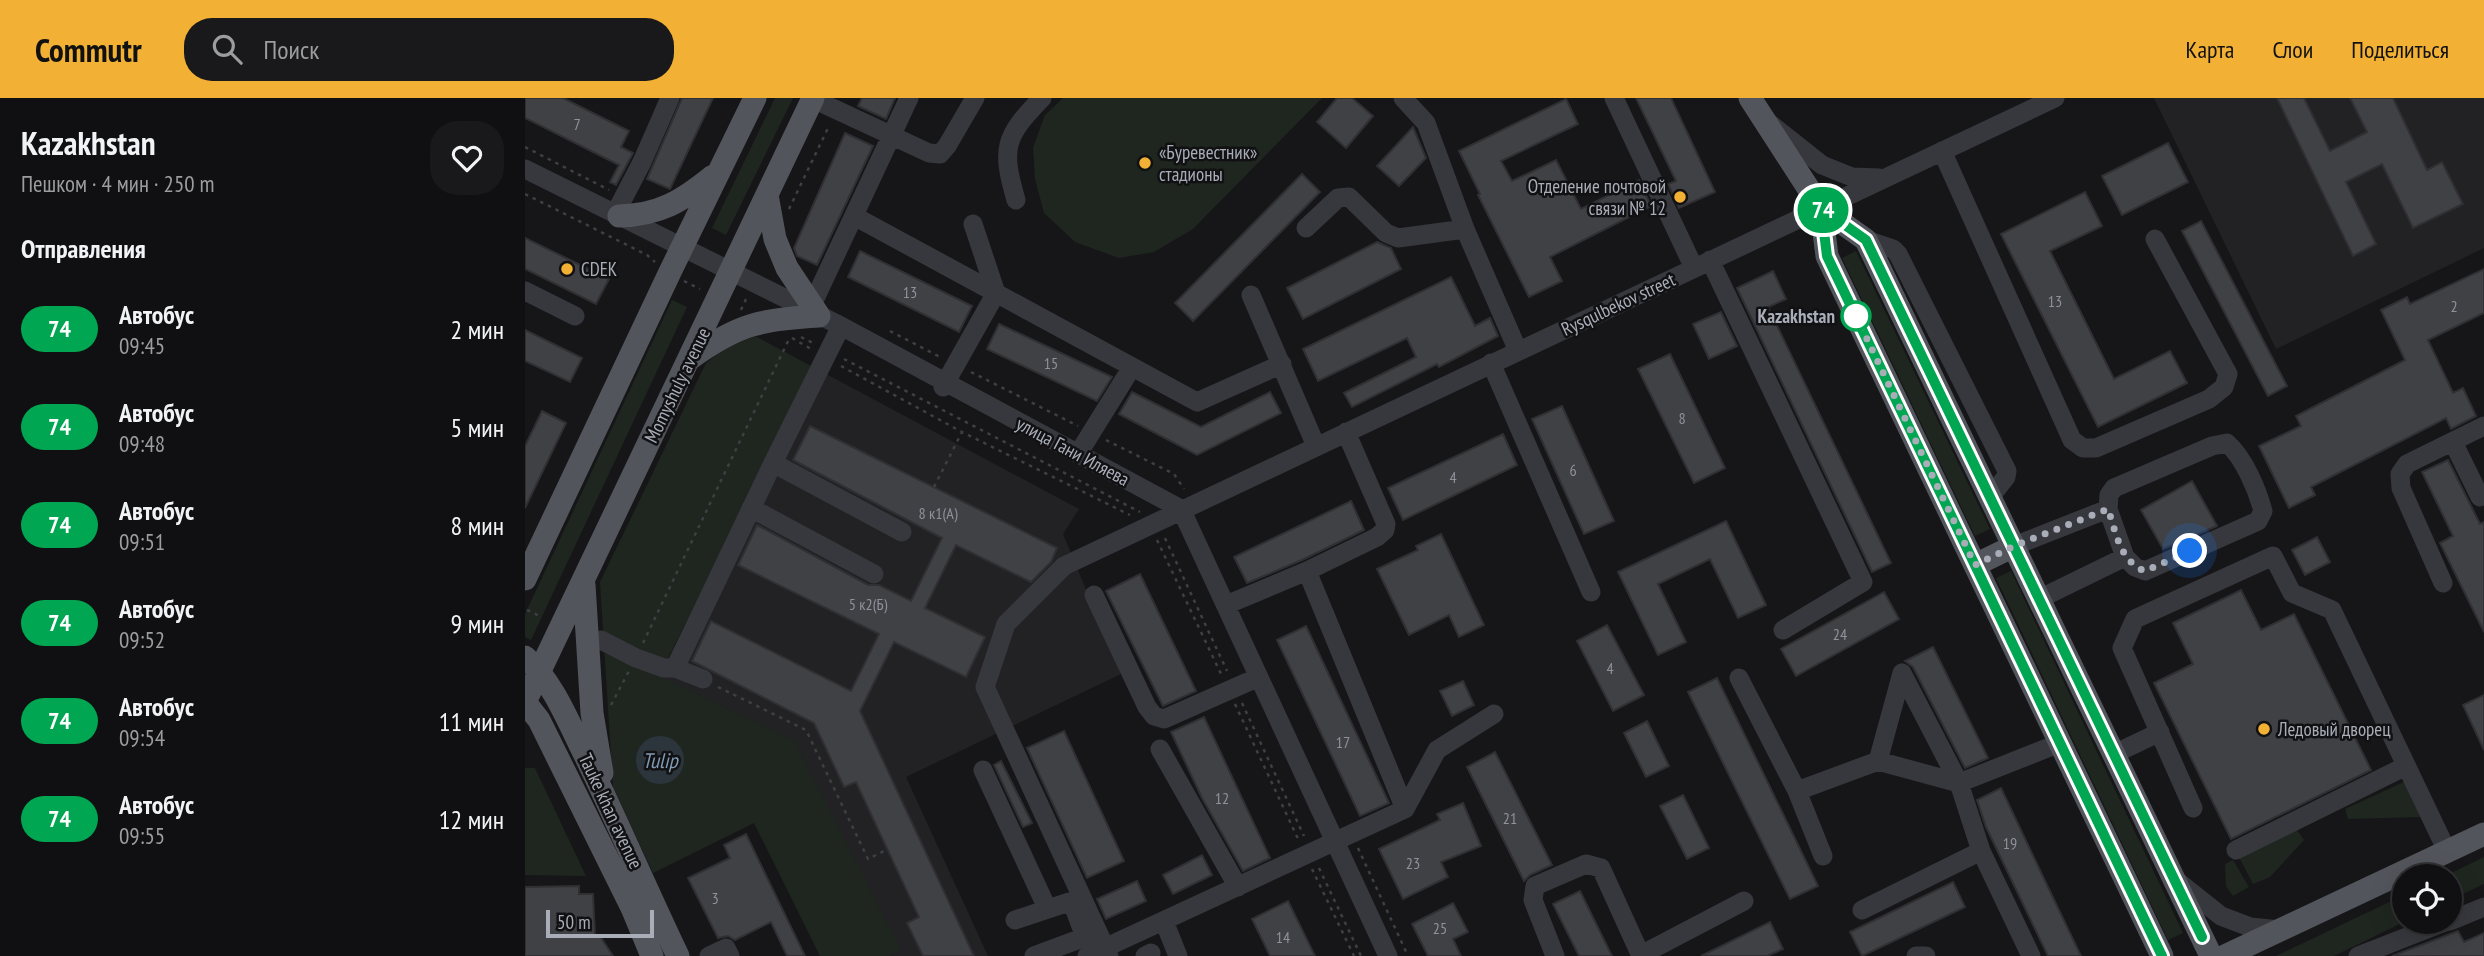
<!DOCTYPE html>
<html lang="ru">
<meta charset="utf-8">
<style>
:root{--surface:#101012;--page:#19191b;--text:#f1f3f6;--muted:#9c9d9f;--line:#303032;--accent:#f2b134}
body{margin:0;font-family:"PT Sans Narrow",sans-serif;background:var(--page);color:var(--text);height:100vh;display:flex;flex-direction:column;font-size:26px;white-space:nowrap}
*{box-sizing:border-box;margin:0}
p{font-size:23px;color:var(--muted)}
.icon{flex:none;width:38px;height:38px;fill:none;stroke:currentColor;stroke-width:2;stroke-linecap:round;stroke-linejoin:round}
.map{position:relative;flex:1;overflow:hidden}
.details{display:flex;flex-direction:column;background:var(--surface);width:525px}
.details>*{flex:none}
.badge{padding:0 14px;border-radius:23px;font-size:24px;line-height:46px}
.tools{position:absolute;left:1867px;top:766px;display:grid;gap:14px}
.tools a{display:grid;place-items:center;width:70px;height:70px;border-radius:50%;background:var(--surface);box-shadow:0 7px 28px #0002,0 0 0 2px var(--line);font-size:35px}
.scale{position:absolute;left:21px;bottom:18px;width:108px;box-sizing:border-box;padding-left:7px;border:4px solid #a8adb8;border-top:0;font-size:19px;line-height:24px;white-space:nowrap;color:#a8adb8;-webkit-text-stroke:5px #111113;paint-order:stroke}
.you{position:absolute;width:35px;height:35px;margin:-18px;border:5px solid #fff;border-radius:50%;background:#1a73e8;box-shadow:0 0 0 10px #1a73e833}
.map>.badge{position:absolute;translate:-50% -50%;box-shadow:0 0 0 4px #fff}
h2{padding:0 21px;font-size:26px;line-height:63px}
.round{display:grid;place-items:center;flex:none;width:74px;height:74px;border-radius:28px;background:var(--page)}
.summary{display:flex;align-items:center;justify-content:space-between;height:119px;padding:0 21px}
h1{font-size:33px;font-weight:700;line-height:52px}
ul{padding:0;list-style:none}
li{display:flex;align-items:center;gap:21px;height:98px;padding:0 21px}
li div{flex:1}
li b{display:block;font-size:26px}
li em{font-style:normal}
li .badge{min-width:77px;font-weight:700;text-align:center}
header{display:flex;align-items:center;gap:42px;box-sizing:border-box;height:98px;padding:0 35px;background:var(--accent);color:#111}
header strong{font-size:33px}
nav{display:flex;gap:38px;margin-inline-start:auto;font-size:24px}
.search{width:490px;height:63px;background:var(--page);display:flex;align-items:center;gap:18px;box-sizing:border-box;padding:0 24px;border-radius:28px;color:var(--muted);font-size:26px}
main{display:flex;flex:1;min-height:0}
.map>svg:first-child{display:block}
</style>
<header>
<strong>Commutr</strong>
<div class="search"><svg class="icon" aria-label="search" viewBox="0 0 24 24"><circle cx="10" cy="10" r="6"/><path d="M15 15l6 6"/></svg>Поиск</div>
<nav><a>Карта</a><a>Слои</a><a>Поделиться</a></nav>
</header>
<main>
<section class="details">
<div class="summary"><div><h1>Kazakhstan</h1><p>Пешком · 4 мин · 250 m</p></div><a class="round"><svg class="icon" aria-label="heart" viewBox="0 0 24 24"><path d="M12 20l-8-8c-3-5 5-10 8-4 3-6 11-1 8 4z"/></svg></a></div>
<h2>Отправления</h2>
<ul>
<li><span class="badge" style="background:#00a651;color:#fff">74</span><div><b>Автобус</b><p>09:45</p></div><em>2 мин</em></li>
<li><span class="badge" style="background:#00a651;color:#fff">74</span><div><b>Автобус</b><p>09:48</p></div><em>5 мин</em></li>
<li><span class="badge" style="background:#00a651;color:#fff">74</span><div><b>Автобус</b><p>09:51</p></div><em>8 мин</em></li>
<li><span class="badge" style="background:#00a651;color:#fff">74</span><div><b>Автобус</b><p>09:52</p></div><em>9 мин</em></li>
<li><span class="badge" style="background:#00a651;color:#fff">74</span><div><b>Автобус</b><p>09:54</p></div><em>11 мин</em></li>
<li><span class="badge" style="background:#00a651;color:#fff">74</span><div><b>Автобус</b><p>09:55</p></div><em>12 мин</em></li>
</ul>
</section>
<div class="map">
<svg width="1959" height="858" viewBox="0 0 1959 858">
<rect width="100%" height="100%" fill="#161618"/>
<!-- built -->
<path fill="#222225" d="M 1629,0 L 1959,0 L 1959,150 L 1751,251 Z
M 290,270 L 554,411 L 538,436 L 596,576 L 381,679 L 463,858 L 365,858 L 376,853 L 134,579 Z"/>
<!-- green -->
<path fill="#1e261f" d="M 250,0 L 268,0 L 201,137 L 187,130 Z
M 538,0 L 797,0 L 668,131 L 629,154 L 594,160 L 550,144 L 519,115 L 510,81 L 508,50 L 520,17 Z
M 1331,153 L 1465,431 L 1450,438 L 1317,160 Z
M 147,202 L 162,209 L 6,542 L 0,539 L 0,516 Z
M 230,238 L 290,270 L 134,578 L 269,642 L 376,853 L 365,858 L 295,858 L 229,725 L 128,775 L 88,689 L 75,484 L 181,265 L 200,250 Z
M 1486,473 L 1658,835 L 1643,842 L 1471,480 Z
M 0,670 L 10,670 L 61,778 L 0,777 Z
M 1881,683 L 1896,719 L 1823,721 L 1820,711 Z
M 1772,732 L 1779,742 L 1745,779 L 1728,786 L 1714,759 Z
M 1959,759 L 1959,786 L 1925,802 L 1925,779 L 1918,779 Z
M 1708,762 L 1724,789 L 1708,798 L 1701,788 L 1700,766 Z
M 1879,797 L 1879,824 L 1809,858 L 1751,858 Z"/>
<!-- water -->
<path fill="#2c353c" d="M111 662a24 24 0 1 1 48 0a24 24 0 1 1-48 0Z"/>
<!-- building -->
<path fill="#404145" stroke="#303034" stroke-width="2" d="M 0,0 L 38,0 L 104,33 L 96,49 L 108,55 L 91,87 L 85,84 L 94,67 L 0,20 Z
M 157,0 L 188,0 L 145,91 L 122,81 Z
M 337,0 L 370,0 L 361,21 L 333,8 Z
M 812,0 L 827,0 L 848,18 L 821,50 L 792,24 Z
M 1111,0 L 1146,0 L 1190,94 L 1154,110 L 1143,86 L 1151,83 Z
M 1752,0 L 1779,0 L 1805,53 L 1842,34 L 1825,0 L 1868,0 L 1902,72 L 1917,64 L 1938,106 L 1888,130 L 1857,66 L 1821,84 L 1851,146 L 1828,158 Z
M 1041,1 L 1053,26 L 976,63 L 987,83 L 1031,62 L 1056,111 L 1114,82 L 1126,108 L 1025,159 L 1037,183 L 1004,199 L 953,97 L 955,96 L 934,53 Z
M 888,29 L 901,60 L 874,88 L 852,68 Z
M 320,35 L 348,48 L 292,167 L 272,158 L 269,150 Z
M 1643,45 L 1663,84 L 1597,117 L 1577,78 Z
M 777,76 L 795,94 L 668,223 L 650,205 Z
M 1560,94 L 1577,128 L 1525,153 L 1589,281 L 1645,253 L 1662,285 L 1573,329 L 1476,136 Z
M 1676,123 L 1762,288 L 1743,298 L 1657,133 Z
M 0,140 L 84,181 L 71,206 L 0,171 Z
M 852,144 L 866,150 L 876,171 L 778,221 L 762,190 Z
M 335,153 L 447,208 L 434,234 L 323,179 Z
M 1959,171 L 1959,215 L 1903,242 L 1928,295 L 1938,290 L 1951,318 L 1926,331 L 1921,320 L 1786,389 L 1790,397 L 1764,410 L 1734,348 L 1776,328 L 1771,318 L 1880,262 L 1856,212 L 1882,199 L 1885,206 Z
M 1248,173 L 1261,201 L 1243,209 L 1366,465 L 1347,474 L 1212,190 Z
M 926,179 L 950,228 L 965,220 L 973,238 L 914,269 L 912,266 L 827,309 L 819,295 L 891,259 L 882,240 L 793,283 L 778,251 Z
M 1196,214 L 1212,248 L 1184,261 L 1168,226 Z
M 474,226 L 587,279 L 572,303 L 462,251 Z
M 0,232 L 57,260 L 45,284 L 0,263 Z
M 1145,256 L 1200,370 L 1169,385 L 1113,271 Z
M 607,294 L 676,329 L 745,294 L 756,315 L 672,357 L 594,316 Z
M 1037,308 L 1089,423 L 1059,436 L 1007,321 Z
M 17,313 L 41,325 L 0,410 L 0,348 Z
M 285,328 L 532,450 L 526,464 L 506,484 L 431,447 L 400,510 L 460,539 L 441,579 L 369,544 L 335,613 L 449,858 L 398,858 L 382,825 L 394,819 L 331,684 L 319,689 L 289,625 L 167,563 L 186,523 L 326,593 L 354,536 L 213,467 L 232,427 L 343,487 L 354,487 L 386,503 L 417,440 L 268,362 Z
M 978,336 L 992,367 L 878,422 L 863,390 Z
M 1923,362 L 1955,426 L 1959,424 L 1959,534 L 1915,445 L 1928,438 L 1897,374 Z
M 1667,383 L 1692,428 L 1638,451 L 1616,412 Z
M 826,403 L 839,432 L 777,462 L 722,485 L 709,459 Z
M 1201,423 L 1241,507 L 1213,520 L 1185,461 L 1133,486 L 1161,544 L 1133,557 L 1093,474 Z
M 916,436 L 959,527 L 934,539 L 924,517 L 884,537 L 852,471 L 893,452 L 891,448 Z
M 1792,439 L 1805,464 L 1780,477 L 1767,452 Z
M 615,476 L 671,593 L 638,608 L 581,493 Z
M 1716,492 L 1736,532 L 1769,516 L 1846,672 L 1706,741 L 1629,585 L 1668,566 L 1648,525 Z
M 1359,494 L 1374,521 L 1271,578 L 1256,551 Z
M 1082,527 L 1119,597 L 1088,613 L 1052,543 Z
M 781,528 L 864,705 L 835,718 L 752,542 Z
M 1408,549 L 1463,660 L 1440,670 L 1388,569 L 1380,563 Z
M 1192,580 L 1293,788 L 1265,801 L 1163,594 Z
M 938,583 L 949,607 L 927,618 L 915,593 Z
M 1959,597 L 1959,652 L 1938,607 Z
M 679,619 L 745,760 L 718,773 L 677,700 L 646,634 Z
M 1122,623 L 1144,668 L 1121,679 L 1099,635 Z
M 539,633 L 599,763 L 562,780 L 502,650 Z
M 970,654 L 1027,767 L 1005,777 L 999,783 L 942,669 Z
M 476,663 L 507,725 L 498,729 L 469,667 Z
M 1476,690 L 1522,787 L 1556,858 L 1523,858 L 1461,729 L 1452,702 Z
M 1158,697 L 1184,750 L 1162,761 L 1135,708 Z
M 938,705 L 956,748 L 916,764 L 923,779 L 878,801 L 854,751 L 915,722 L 912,716 Z
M 221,736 L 280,858 L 262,858 L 246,824 L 210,842 L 203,838 L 193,840 L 163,780 L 205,760 L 199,747 Z
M 677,757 L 687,777 L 648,796 L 638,777 Z
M 612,783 L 621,803 L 581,821 L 572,801 Z
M 1428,784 L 1440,809 L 1337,858 L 1325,834 Z
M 54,788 L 54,796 L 68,796 L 70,838 L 75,838 L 88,858 L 0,858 L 0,789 Z
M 1055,793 L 1087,858 L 1054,858 L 1028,806 Z
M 763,803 L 790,858 L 745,858 L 727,821 Z
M 928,805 L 943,834 L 928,841 L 936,858 L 903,858 L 887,826 Z
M 1245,824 L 1258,851 L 1242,858 L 1176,858 Z
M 1933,833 L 1939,844 L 1959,835 L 1959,858 L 1867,858 Z"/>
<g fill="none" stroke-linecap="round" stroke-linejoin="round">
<!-- path -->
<path stroke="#3d3f44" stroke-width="2.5" stroke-dasharray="3.5 5" stroke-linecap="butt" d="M 0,49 L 84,92
M 0,96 L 122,157 L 130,164
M 264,111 L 304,28
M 159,183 L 175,191
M 216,212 L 222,199
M 365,233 L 415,259
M 276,239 L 288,245
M 267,240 L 286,251
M 319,261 L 615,414
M 316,268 L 437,334 L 605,417
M 446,274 L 553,328
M 581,342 L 649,376 L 659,391
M 409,389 L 437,334
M 640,440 L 702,573
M 632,442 L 697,578
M 2,512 L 17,519
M 118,545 L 265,239
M 193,589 L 281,632 L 343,761 L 363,751
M 717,605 L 779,738
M 710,606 L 774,743
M 86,607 L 104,573
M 833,750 L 883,858
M 794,770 L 836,858
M 787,771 L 829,858"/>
<!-- minor -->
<path stroke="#37383d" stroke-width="19" d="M 878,0 L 901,25 L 940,131 L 993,253
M 1089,0 L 1169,170
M 288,1 L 404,55 L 415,56 L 422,48 L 450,0
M 1244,25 L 1297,67 L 1327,79 L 1354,80
M 1417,53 L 1547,342 L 1558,350 L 1571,350 L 1684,301 L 1699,289 L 1703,276 L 1630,141
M 0,71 L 316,228 L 656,411 L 863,858
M 491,102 C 476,50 479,39 517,0
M 90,116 L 117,64 L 145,0
M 329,118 L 672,304 L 757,266
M 781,130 L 813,100 L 824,99 L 861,135 L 873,140 L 940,131
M 1341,142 L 1368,151 L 1373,156 L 1482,373 L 1481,379 L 1465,399
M 1185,162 L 1338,484 L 1258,532
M 0,193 L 50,218
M 726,197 L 791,348
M 287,207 L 384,0
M 966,265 L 1066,494
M 418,289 L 471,195 L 448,126
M 821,334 L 861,426 L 860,432 L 852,439 L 782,473 L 880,711
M 1928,344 L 1955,399
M 553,356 L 607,269
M 246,369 L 316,228
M 226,410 L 349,476
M 1583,411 L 1600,459
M 1489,448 L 1583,411 L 1584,397 L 1589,390 L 1687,348 L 1702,345 C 1719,360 1732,391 1738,413 L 1733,423 L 1620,473 L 1610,469 L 1600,459 L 1514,501
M 1918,485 L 1876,390 L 1875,376 L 1882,366 L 1959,328
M 569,497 L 622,609 L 629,618 L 639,621 L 734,579
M 701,507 L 782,473
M 76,542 L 111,560 L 139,570 L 150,570 L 178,581
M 150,570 L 248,365 L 377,434
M 1377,575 L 1434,685 L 1456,753 L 1506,858
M 1214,580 L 1272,693 L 1298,758
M 635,651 L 713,789
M 1589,656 L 1635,634
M 1353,663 L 1377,575
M 458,672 L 522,810
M 1272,693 L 1353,663 L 1434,685 L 1535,645
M 1668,710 L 1597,550 L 1610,521 L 1748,458 L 1767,495 L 1807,512 L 1922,753
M 1711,752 L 1881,668
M 1652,783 L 1696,818 L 1725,829 L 1755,832
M 1337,812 L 1456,753
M 490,822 L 544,804 L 548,807 L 560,839
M 639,823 L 653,858
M 1925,823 L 1959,809
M 1116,857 L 1219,803
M 184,858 L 201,850 L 205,858
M 509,858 L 560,839 L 571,845
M 562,858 L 880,711 L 912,652 L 969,616
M 584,858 L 460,589 L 481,526 L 539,468 L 1530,0
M 620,858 L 626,855
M 1030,858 L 1008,802 L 1010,788 L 1061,766 L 1076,770 L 1116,858
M 1391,858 L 1401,858
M 1833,858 L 1920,824"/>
<!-- major -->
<path stroke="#53555c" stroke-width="23" d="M 1225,0 L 1296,110 L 1341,142 L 1686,858
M 242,97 L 250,141 L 262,170 L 294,218
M 1296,110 L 1302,158 L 1637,858
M 94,118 C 135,117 157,103 188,78
M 166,260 C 213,226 237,221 294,218
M 1450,467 L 1489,448
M 0,481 L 145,174 L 230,0
M 59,487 L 67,615 L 77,675
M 0,559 C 26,582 41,618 56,649 C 90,718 120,789 153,858
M 0,604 L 288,0
M 0,604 L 14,622 L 108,812 L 127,858
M 1700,858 L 1959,736"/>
</g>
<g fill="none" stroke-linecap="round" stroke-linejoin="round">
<!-- line casing -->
<g stroke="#fff" stroke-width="16">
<path id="line" d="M 1637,858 L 1302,158 L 1296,110 L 1341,142 L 1677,839"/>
</g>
<!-- line -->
<use href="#line" stroke="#00a651" stroke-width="10"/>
<!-- walk -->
<path stroke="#a8adb8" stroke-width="7" stroke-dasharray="0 12.6" d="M 1331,218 L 1450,467 L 1489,448 L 1583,411 C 1591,434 1595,464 1620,473 L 1665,453"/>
</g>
<!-- markers -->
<g fill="#f2b134" stroke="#111113" stroke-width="2.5">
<circle cx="620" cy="65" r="7"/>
<circle cx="1155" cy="99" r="7"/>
<circle cx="42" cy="171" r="7"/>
<circle cx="1739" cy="631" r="7"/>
</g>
<circle fill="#fff" stroke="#00a651" stroke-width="3.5" cx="1331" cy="218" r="14"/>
<g text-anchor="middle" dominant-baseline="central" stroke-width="5" stroke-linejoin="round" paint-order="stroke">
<!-- number labels -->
<g font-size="16" fill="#8e929b">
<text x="52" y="26">7</text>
<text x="385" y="194">13</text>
<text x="1530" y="203">13</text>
<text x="1929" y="208">2</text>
<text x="526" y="265">15</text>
<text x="1157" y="320">8</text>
<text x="1048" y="372">6</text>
<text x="928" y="379">4</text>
<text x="413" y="415">8 к1(А)</text>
<text x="343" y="506">5 к2(Б)</text>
<text x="1315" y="536">24</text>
<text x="1085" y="570">4</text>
<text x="818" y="644">17</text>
<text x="697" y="700">12</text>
<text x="985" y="720">21</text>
<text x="1485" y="745">19</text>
<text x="888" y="765">23</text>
<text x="190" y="800">3</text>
<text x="915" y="830">25</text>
<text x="758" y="839">14</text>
</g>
<!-- poi labels -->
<g font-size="19" fill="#a8adb8" stroke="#111113" text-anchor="start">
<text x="634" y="54">«Буревестник»<tspan x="634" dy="22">стадионы</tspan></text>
<text x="1141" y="88" text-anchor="end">Отделение почтовой<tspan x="1141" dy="22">связи № 12</tspan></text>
<text x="56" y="171">CDEK</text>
<text x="1753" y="631">Ледовый дворец</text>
</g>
<!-- street labels -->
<g font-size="19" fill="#a8adb8" stroke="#111113">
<text transform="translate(1093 206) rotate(-25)">Rysqulbekov street</text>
<text transform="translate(152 287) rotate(-64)">Momyshuly avenue</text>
<text transform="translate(548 353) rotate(28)">улица Гани Иляева</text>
<text transform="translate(86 713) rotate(65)">Tauke khan avenue</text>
</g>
<!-- stop labels -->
<g font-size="19" font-weight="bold" fill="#a8adb8" stroke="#111113" text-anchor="end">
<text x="1310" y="218">Kazakhstan</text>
</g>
<!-- water labels -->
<g font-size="21" font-style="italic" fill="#7f9bb3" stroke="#111113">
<text x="135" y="662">Tulip</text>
</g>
</g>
</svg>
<div class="tools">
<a><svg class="icon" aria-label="locate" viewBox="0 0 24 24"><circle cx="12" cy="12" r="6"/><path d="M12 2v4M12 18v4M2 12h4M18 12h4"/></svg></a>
</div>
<div class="scale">50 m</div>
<div class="you" style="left:1665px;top:453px"></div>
<b class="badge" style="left:1298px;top:112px;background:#00a651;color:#fff">74</b>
</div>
</main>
